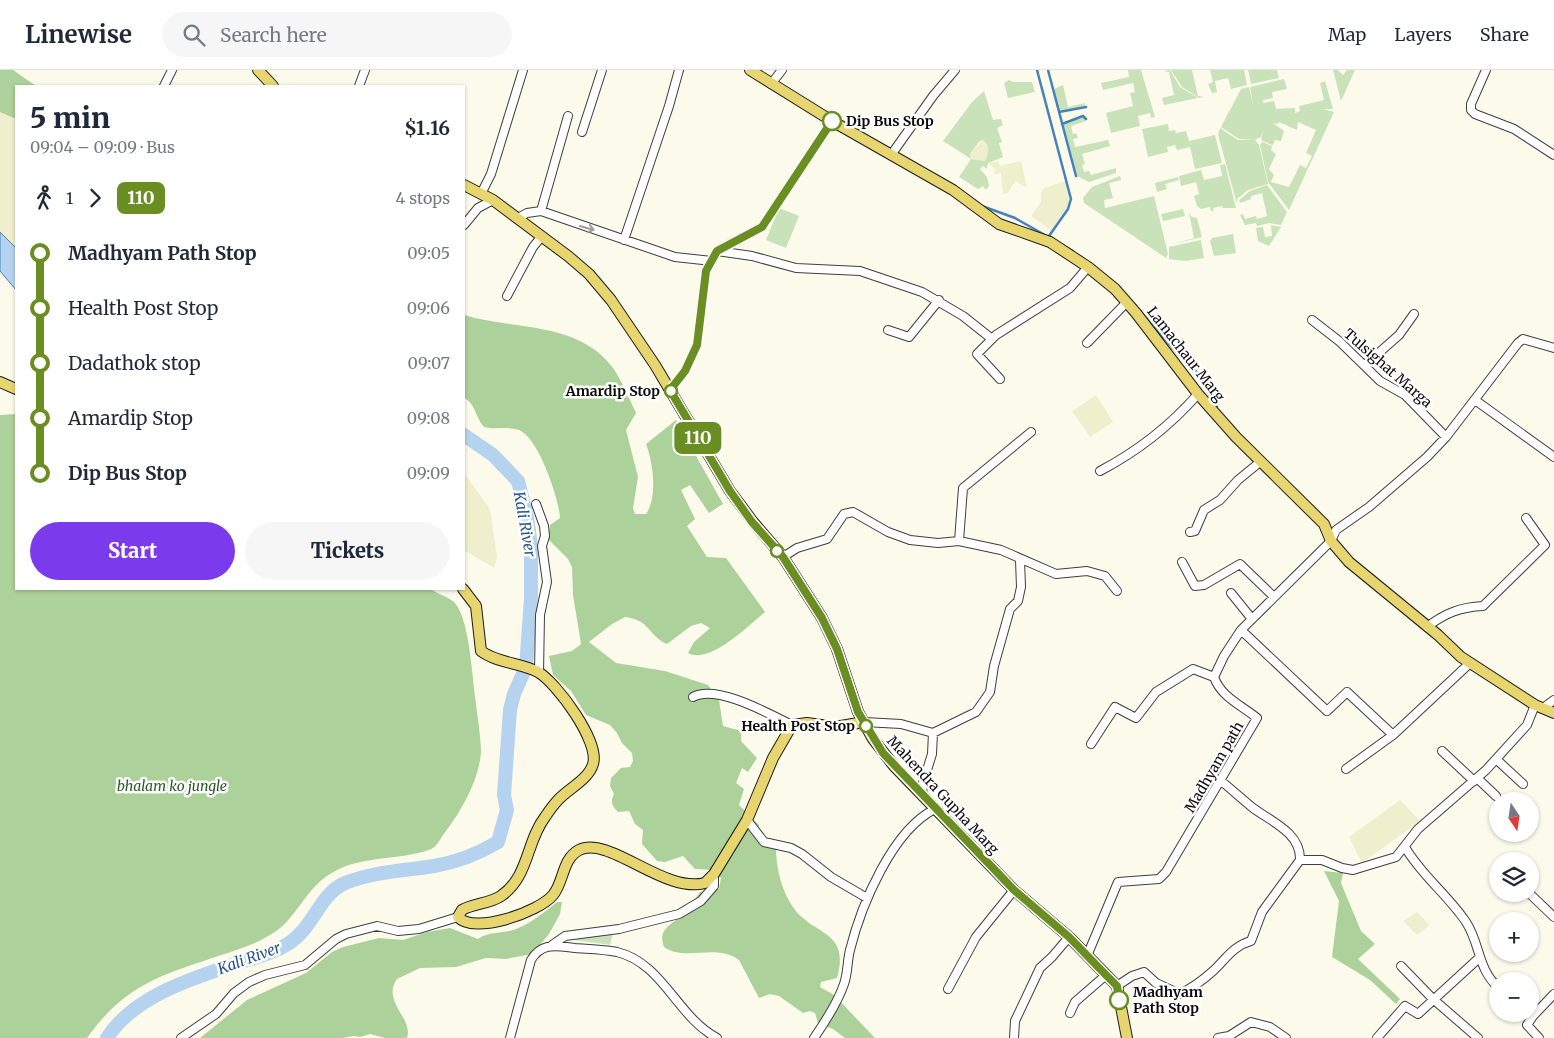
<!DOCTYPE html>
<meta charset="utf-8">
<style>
:root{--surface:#fff;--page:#f6f6f7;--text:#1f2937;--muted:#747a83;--line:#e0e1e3;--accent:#7c3aed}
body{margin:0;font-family:Merriweather,serif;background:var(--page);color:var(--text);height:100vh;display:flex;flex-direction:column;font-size:19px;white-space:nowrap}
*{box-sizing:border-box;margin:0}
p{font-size:16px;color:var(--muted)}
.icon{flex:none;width:28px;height:28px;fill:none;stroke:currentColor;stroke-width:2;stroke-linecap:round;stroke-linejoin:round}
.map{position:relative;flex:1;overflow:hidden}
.drawer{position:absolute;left:15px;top:15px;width:450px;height:505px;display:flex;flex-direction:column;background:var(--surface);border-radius:0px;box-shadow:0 1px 4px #0004}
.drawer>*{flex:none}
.badge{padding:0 10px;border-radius:8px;font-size:18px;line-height:32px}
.needle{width:32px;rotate:167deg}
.fabs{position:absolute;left:1489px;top:722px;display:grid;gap:10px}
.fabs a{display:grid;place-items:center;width:50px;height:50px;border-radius:50%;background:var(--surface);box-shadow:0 1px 4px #0004;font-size:25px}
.map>.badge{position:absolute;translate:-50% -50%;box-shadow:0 0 0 2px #fff}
.legs{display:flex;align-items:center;gap:8px;height:55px;padding:0 15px;font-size:16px}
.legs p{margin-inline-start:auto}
.overview{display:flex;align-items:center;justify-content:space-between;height:85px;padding:0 15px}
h1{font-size:28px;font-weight:800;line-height:38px}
.action{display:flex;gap:10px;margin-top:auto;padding:10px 15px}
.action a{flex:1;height:58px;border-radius:30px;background:var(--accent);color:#fff;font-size:20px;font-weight:800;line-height:58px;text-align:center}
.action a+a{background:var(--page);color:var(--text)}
ul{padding:0 15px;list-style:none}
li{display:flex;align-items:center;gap:18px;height:55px;font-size:19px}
li i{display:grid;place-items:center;width:8px;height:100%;margin:0 6px;background:currentColor}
li i::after{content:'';width:12px;height:12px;margin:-6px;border:4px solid;border-radius:50%;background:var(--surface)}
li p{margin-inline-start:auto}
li:first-child i{background:linear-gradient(#0000 50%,currentColor 0)}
li:last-child i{background:linear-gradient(currentColor 50%,#0000 0)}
header{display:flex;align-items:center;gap:30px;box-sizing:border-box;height:70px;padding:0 25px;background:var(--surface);border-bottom:1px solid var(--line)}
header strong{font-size:24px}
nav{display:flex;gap:28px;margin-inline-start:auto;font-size:18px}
.search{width:350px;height:45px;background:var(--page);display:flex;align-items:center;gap:12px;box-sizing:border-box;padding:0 18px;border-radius:28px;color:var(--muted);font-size:19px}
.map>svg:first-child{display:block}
</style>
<header>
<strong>Linewise</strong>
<div class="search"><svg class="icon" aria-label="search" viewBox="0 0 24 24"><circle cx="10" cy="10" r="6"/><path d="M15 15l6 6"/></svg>Search here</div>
<nav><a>Map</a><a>Layers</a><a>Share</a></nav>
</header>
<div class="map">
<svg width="1554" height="968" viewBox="0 0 1554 968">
<rect width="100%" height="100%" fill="#fcfbeb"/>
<!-- farmland -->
<path fill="#efefce" d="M 0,42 L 16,49 L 16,178 L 0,162 Z
M 984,69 L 989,80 L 985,91 L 971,89 L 970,84 L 973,80 Z
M 998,91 L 1000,96 L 1021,91 L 1027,118 L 1015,111 L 1008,123 L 1003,124 L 1001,103 L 995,104 L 993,101 L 996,100 L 988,93 Z
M 1066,111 L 1070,133 L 1051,160 L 1031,146 L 1041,132 L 1041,122 L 1044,118 Z
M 1096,325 L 1113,352 L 1090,367 L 1072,341 Z
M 464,403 L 490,439 L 497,487 L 494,498 L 464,480 Z
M 1400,730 L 1420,751 L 1362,793 L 1349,767 Z
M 1417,842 L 1430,855 L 1417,865 L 1403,851 Z"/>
<!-- green -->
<path fill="#cae2b9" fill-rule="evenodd" d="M 1128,0 L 1141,0 L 1155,47 L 1151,48 L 1150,43 L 1138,46 L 1140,56 L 1111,63 L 1106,43 L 1133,36 L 1130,23 L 1135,22 L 1133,13 L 1103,20 L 1101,13 L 1129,7 Z
M 1170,0 L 1180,17 L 1198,28 L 1164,35 L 1162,28 L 1174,25 L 1169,2 L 1164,1 Z
M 1171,0 L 1192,0 L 1198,26 L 1204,27 L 1199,28 L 1182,17 Z
M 1210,0 L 1244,0 L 1247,15 L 1231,19 L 1228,8 L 1215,11 L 1217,22 L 1212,23 L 1208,14 L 1213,12 Z
M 1248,0 L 1277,0 L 1279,8 L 1251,14 Z
M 1333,0 L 1338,0 L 1343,5 L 1347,0 L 1355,0 L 1341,31 Z
M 1284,9 L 1287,19 L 1272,22 L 1273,28 L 1263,30 L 1263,33 L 1274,31 L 1276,39 L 1295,38 L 1295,43 L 1300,41 L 1299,36 L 1324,30 L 1320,13 L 1325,11 L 1333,39 L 1323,39 L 1334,42 L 1289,140 L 1268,112 L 1260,75 L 1262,72 L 1272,76 L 1271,80 L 1276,84 L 1269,99 L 1274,105 L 1271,112 L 1289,117 L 1300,95 L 1306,98 L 1312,86 L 1306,83 L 1316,60 L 1298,52 L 1297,60 L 1279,52 L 1278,54 L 1273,53 L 1284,61 L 1281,71 L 1275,70 L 1273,75 L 1262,71 L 1261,68 L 1264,61 L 1276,48 L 1264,61 L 1260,68 L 1258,68 L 1254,46 L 1258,68 L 1256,70 L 1239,69 L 1221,57 L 1241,19 L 1249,17 L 1253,35 L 1250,17 Z
M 1009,10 L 1013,12 L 1032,12 L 1035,22 L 1008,28 L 1004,13 Z
M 1063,15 L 1068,37 L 1085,33 L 1085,37 L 1059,42 L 1054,19 Z
M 984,21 L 993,50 L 1001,49 L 1003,55 L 997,58 L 1002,72 L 999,73 L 1003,87 L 988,93 L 987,99 L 983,96 L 980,99 L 987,107 L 989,116 L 986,120 L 983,116 L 978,119 L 959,107 L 971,89 L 943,71 L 972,32 ZM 983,70 C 991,76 988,83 985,91 L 971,89 L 970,84 L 979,72 Z
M 1082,48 L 1085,48 L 1086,51 L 1071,56 L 1073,64 L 1076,63 L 1078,68 L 1073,69 L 1075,77 L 1108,70 L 1110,76 L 1082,84 L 1085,94 L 1082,95 L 1084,102 L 1089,101 L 1091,105 L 1116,98 L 1116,103 L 1089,112 L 1077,106 L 1064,56 L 1064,53 Z
M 1168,54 L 1169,61 L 1175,60 L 1176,63 L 1186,61 L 1189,71 L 1215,65 L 1222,93 L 1195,99 L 1190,77 L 1177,80 L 1175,75 L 1167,77 L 1168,82 L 1148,87 L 1142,59 Z
M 1220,58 L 1238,70 L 1255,70 L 1259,75 L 1268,114 L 1248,120 L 1237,129 L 1237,134 L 1220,72 L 1218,64 Z
M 1225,94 L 1236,138 L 1223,138 L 1222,136 L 1213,138 L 1214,141 L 1211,141 L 1210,137 L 1201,139 L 1197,136 L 1194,126 L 1199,124 L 1196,112 L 1181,116 L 1179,106 L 1201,100 L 1204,110 L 1222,106 L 1220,95 Z
M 1120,106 L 1121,110 L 1109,113 L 1113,128 L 1104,130 L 1105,138 L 1154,126 L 1168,184 L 1166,188 L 1084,133 L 1083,128 L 1092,117 Z
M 1178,107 L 1179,110 L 1165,114 L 1167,119 L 1157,122 L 1155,113 Z
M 1267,115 L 1287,142 L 1281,155 L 1269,153 L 1257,156 L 1256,153 L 1245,155 L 1240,145 L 1243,144 L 1245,149 L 1256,146 L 1257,149 L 1267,146 L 1262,123 L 1251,126 L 1251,129 L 1240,133 L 1239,130 L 1250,121 Z
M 779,138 L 799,146 L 786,178 L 766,170 Z
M 1183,139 L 1185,146 L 1163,151 L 1161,144 Z
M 1189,143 L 1192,147 L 1197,148 L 1202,167 L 1169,175 L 1194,168 Z
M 1271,155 L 1281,157 L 1269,176 L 1258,171 L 1256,158 L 1263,157 L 1265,167 L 1272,166 Z
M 1233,164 L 1236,183 L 1214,186 L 1210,171 L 1212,168 Z
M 1201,170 L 1204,188 L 1186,191 L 1169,189 L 1169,177 Z
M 585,864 L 613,864 L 610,875 L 575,870 L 575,866 Z"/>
<!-- forest -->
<path fill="#add19a" d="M 0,0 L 13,0 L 36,16 L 16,16 L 16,49 L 0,42 Z
M 464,245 C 513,260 579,251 613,298 C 622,311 629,328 636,343 L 626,360 L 638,407 L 633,438 L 635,444 L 646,444 C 658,427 653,392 646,374 L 676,350 L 723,434 L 709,443 L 690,415 L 681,420 L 695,449 L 687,456 L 707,487 L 726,488 L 765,542 C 749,555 710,595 688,583 L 694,572 L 710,558 L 701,553 L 691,556 L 667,574 C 648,566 651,550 625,547 L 612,554 L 589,572 L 616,593 L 665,601 L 708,615 L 719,630 L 723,656 L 741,661 L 741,671 L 757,688 L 748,702 L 742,698 L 736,713 L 744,719 L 739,735 L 759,755 L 759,765 L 776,778 C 776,798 782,823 795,840 C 816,866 850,861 837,908 L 821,912 L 820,917 L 834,925 L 875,968 L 845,968 L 833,959 L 818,953 L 815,943 L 810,941 L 803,943 L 779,926 L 770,924 L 759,928 L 739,890 C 715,873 685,892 664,877 C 658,861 668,856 679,848 C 688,841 694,830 700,822 L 719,819 L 721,808 L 715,800 L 695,799 L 683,786 L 665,792 L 657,791 L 642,774 L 643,760 L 635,754 L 629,741 L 618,742 C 612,736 610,732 614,724 L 610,716 L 611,708 L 621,698 L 630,697 L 633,691 L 632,683 L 622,673 L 617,663 L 610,655 L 586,645 L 571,621 L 553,605 L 549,586 L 572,581 L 581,574 L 573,525 L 572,497 L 568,489 L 548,469 L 550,455 L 560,448 C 559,428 538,367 519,360 C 508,356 495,360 484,357 C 475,347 476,334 464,328 Z
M 16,344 L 16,519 L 431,519 C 437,524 447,526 454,532 C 469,547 472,604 475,626 C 477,644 480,661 481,679 C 481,706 462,740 446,761 C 440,768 438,777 429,780 C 399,790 364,786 337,800 C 304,816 299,849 270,865 C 254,875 236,880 218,886 C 159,906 125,915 87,968 L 0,968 L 0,345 Z
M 1324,801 L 1343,803 L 1341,813 L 1361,861 L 1375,874 L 1358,889 L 1400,929 L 1396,934 L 1370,910 L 1332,887 L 1339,831 Z
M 557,832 L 562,832 L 560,844 L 549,864 L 532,884 L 506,889 L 486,888 L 456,897 L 420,898 L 397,909 C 381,931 414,949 407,968 L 385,968 L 370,964 L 360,967 L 354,966 L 342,968 L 200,968 L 247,930 L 306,903 L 332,882 L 343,877 L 379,868 L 403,870 L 427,862 L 450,858 L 478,869 C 489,861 503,864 516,859 C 531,853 545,842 557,832 Z"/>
<!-- water -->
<path fill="#b5d3ee" stroke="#4681bc" d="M 0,162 L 16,178 L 16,220 L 0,201 Z"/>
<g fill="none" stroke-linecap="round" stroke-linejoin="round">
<!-- stream -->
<path stroke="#4681bc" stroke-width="2.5" d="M 1037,0 L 1071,129 L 1068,139 L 1049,166
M 1048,0 L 1076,106
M 1059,42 L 1086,37
M 1062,54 L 1083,46 L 1086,49
M 982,136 L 1015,148 L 1073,181
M 1140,241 L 1183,290 L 1195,300 L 1217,337"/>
<!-- river -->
<path stroke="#b5d3ee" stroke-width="14" d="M 107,968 C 135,924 197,907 244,891 C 258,887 273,883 286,875 C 314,859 318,825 345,813 C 375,801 404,801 434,796 C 457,792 478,784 498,772 L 507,740 L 504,725 L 510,640 L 514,624 L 526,597 L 531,529 L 531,476 L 527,447 L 518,411 L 493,385 L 464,365"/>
<!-- minor casing -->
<g stroke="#3e3e3e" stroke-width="10">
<path id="minor" d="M 1486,0 L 1471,34 L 1471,40 L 1475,44 L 1514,59 L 1554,85
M 771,14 L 782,0
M 164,16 L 172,0
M 359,16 L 365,0
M 582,62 L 602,0
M 891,85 L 933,26 L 955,0
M 481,124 L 491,104 L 523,0
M 541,141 L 568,46
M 518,148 L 527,143 L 541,141 L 675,187 L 712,191
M 464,155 L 478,138 L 493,130
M 624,170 L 669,36 L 679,0
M 717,181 L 752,186 L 796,198 L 860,201 L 922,222 L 963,246 L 992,269
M 507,226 L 533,177 L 542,166
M 1312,250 L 1339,271 L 1380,311 L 1405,325 L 1446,367
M 888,260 L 909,267 L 939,230
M 1087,273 L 1127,232
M 1365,295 L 1399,265 L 1414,244
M 1000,309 L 977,284 L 996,265 L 1070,218 L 1088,197
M 670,320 L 685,301 L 697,275 L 706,201 L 717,181 L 762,157 L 832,51
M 1475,330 L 1554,387
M 1100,401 C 1138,381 1170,356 1198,324
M 536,434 L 544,456 L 545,466 L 542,476 L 547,512 L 540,545 L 539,603
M 1190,462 L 1195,461 L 1204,440 L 1220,430 L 1238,410 L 1260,392
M 959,471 L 963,418 L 1031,362
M 783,487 L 797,478 L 827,469 L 844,444 L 853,442 L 888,462 L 910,470 L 938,473 L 959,471 L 1001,480 L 1056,504 L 1087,501 L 1105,506 L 1117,521
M 1182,492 L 1195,516 L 1204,515 L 1240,494 L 1274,527
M 1231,523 L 1252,549
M 1427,557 C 1445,543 1461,537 1483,536 L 1545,475 L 1526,448
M 1241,560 L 1327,641 L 1347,622 L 1393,665
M 693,627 C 717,614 769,644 792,655
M 1543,638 L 1554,630
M 864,652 L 901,654 L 933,663 L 976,642 L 990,622 L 994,596 L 1010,539 L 1018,531 L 1021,517 L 1020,490
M 1091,674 L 1115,637 L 1136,648 L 1156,622 L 1193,599 L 1214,607
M 1442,681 L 1474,711
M 1496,689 L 1523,714
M 1346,699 L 1393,665 L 1470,593
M 1477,708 L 1496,726
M 922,726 L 923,713 L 932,684 L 933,663
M 747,750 L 764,772 L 791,778 L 802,784 L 831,807 L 867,828
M 1405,777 C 1421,805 1448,825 1466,852 C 1480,873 1478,900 1498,917
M 1300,790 L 1322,790 L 1342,798 L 1353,800 L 1396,787 L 1418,759 L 1486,700 L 1527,655 L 1535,635
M 1530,824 L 1554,847
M 552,875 L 565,866 L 619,859 L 679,844 L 701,831 L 714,816 L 714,809 L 710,808
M 1087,886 L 1118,812 L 1159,809 L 1166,802 L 1257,648 C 1241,635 1221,627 1214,607 L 1224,586 L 1241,560 L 1331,471 L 1336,460 L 1369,437 L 1427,387 L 1446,367 L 1518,273 L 1523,269 L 1554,278
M 1401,896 L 1433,929 L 1478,968
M 1117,916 L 1132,906 L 1144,902 L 1156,913 L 1180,924 C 1192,918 1203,910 1213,901 C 1226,889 1233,876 1251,871 L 1262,842 L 1300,790 C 1301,763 1272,752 1253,738 C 1242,729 1231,719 1220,710
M 948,919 L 976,867 L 1014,820
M 1070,943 L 1075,932 L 1106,905
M 1530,943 L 1533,946 L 1527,955 L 1539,968
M 1533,946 L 1554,924
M 181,968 L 216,944 L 234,923 L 249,912 L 265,905 L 305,895 L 336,869 L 346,864 L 377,856 L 398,861 L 419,859 L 458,847
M 510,968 L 531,890 C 542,872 556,876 575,878 C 588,879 603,879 617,882 C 663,893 677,947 717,968
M 814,968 C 825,952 838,932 844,914 C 848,903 847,892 850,880 C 861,836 892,760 935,739
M 1014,968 L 1015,951 L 1040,898 L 1052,887 L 1069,867
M 1218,968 L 1229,966 L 1251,952 L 1270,957 L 1286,968
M 1377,968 L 1405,936 L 1418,944 L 1479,888"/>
</g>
<!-- major casing -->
<g stroke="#1c1c1c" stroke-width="12">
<path id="major" d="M 258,0 L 273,16
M 750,0 L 832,51 L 953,120 L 999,154 L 1050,172 L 1088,197 L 1115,219 L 1136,243 L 1198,324 L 1236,367 L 1324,454 L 1331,471 L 1349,492 L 1438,565 L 1461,587 L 1535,635 L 1554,643
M 464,115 L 493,130 L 568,186 L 589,204 L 611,230 L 655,295 L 730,421 L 753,452 L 783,487 L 822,548 L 837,579 L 858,642 L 873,669 L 894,696 L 1014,820 L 1069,867 L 1117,916 L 1127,968
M 0,312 L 16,319
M 463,519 L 476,536 L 481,581 C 497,593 521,593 538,602 C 557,613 600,672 593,694 C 589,709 568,719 559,729 C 553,735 549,741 545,747 C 526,772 529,807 501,826 C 489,834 474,833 462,840 L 458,847 C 474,865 539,842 553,825 C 564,812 562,789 579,780 C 609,765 664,824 705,813 L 714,804 L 747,750 L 773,688 L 792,655 L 807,653 L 835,657 L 864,652"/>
</g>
<!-- minor -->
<use href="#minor" stroke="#fff" stroke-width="8"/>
<!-- major -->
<use href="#major" stroke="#e7d670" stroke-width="10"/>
</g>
<!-- one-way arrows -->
<defs><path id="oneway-shaft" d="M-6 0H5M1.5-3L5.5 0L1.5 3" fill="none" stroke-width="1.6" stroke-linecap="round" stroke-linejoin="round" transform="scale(1.25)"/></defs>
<use stroke="#9d9d9d" href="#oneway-shaft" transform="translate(587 158) rotate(16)"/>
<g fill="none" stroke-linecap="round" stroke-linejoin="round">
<!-- line-1 casing -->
<g stroke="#fff" stroke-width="11">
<path id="line-1" d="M 832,51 L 762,157 L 717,181 L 706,201 L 697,275 L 685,301 L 670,320 L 730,421 L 752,452 L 783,487 L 822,548 L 837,579 L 858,642 L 883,683 L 1014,820 L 1069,867 L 1106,905 L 1117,916 L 1119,930"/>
</g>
<!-- line-1 -->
<use href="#line-1" stroke="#6b8e23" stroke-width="8"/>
</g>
<!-- markers -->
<g fill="#fff" stroke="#6b8e23" stroke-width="2.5">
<circle cx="832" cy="51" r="9"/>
<circle cx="671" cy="321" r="6"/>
<circle cx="777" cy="481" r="6"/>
<circle cx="866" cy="656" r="6"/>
<circle cx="1119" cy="930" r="9"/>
</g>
<g text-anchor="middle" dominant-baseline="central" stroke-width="5" stroke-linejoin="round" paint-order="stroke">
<!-- stop labels -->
<g font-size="14" font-weight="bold" fill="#0b0b0b" stroke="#fff" text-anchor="start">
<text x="846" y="51">Dip Bus Stop</text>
<text x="660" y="321" text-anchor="end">Amardip Stop</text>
<text x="855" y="656" text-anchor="end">Health Post Stop</text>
<text x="1133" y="922">Madhyam<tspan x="1133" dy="16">Path Stop</tspan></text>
</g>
<!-- street labels -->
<g font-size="14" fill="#0b0b0b" stroke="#fff">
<text transform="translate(1186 284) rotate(52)">Lamachaur Marg</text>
<text transform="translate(1388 298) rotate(41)">Tulsighat Marga</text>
<text transform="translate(1214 697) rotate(-60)">Madhyam path</text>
<text transform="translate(943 725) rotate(47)">Mahendra Gupha Marg</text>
</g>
<!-- park labels -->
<g font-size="14" font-style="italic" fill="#295924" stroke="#fff">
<text x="172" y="716">bhalam ko jungle</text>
</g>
<!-- water labels -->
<g font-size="15" font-style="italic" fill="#24548c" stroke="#fff">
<text transform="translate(525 454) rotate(80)">Kali River</text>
<text transform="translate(249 888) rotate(-20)">Kali River</text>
</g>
</g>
</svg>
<div class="fabs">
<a><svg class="needle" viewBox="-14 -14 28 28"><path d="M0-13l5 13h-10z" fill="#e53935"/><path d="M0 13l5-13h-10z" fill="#747a83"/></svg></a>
<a><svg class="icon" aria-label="layers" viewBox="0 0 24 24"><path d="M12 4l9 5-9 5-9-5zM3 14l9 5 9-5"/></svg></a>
<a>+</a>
<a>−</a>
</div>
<b class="badge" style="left:698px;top:368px;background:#6b8e23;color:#fff">110</b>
<section class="drawer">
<div class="overview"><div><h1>5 min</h1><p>09:04 – 09:09 · Bus</p></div><b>$1.16</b></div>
<div class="legs"><svg class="icon" aria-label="walk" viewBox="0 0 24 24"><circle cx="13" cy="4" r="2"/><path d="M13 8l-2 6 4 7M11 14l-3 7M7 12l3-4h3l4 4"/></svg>1<svg class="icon" aria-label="forward" viewBox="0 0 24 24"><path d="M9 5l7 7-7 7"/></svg><b class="badge" style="background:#6b8e23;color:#fff">110</b><p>4 stops</p></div>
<ul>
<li><i style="color:#6b8e23"></i><b>Madhyam Path Stop</b><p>09:05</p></li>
<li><i style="color:#6b8e23"></i><span>Health Post Stop</span><p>09:06</p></li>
<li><i style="color:#6b8e23"></i><span>Dadathok stop</span><p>09:07</p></li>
<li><i style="color:#6b8e23"></i><span>Amardip Stop</span><p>09:08</p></li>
<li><i style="color:#6b8e23"></i><b>Dip Bus Stop</b><p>09:09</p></li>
</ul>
<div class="action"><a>Start</a><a>Tickets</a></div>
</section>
</div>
